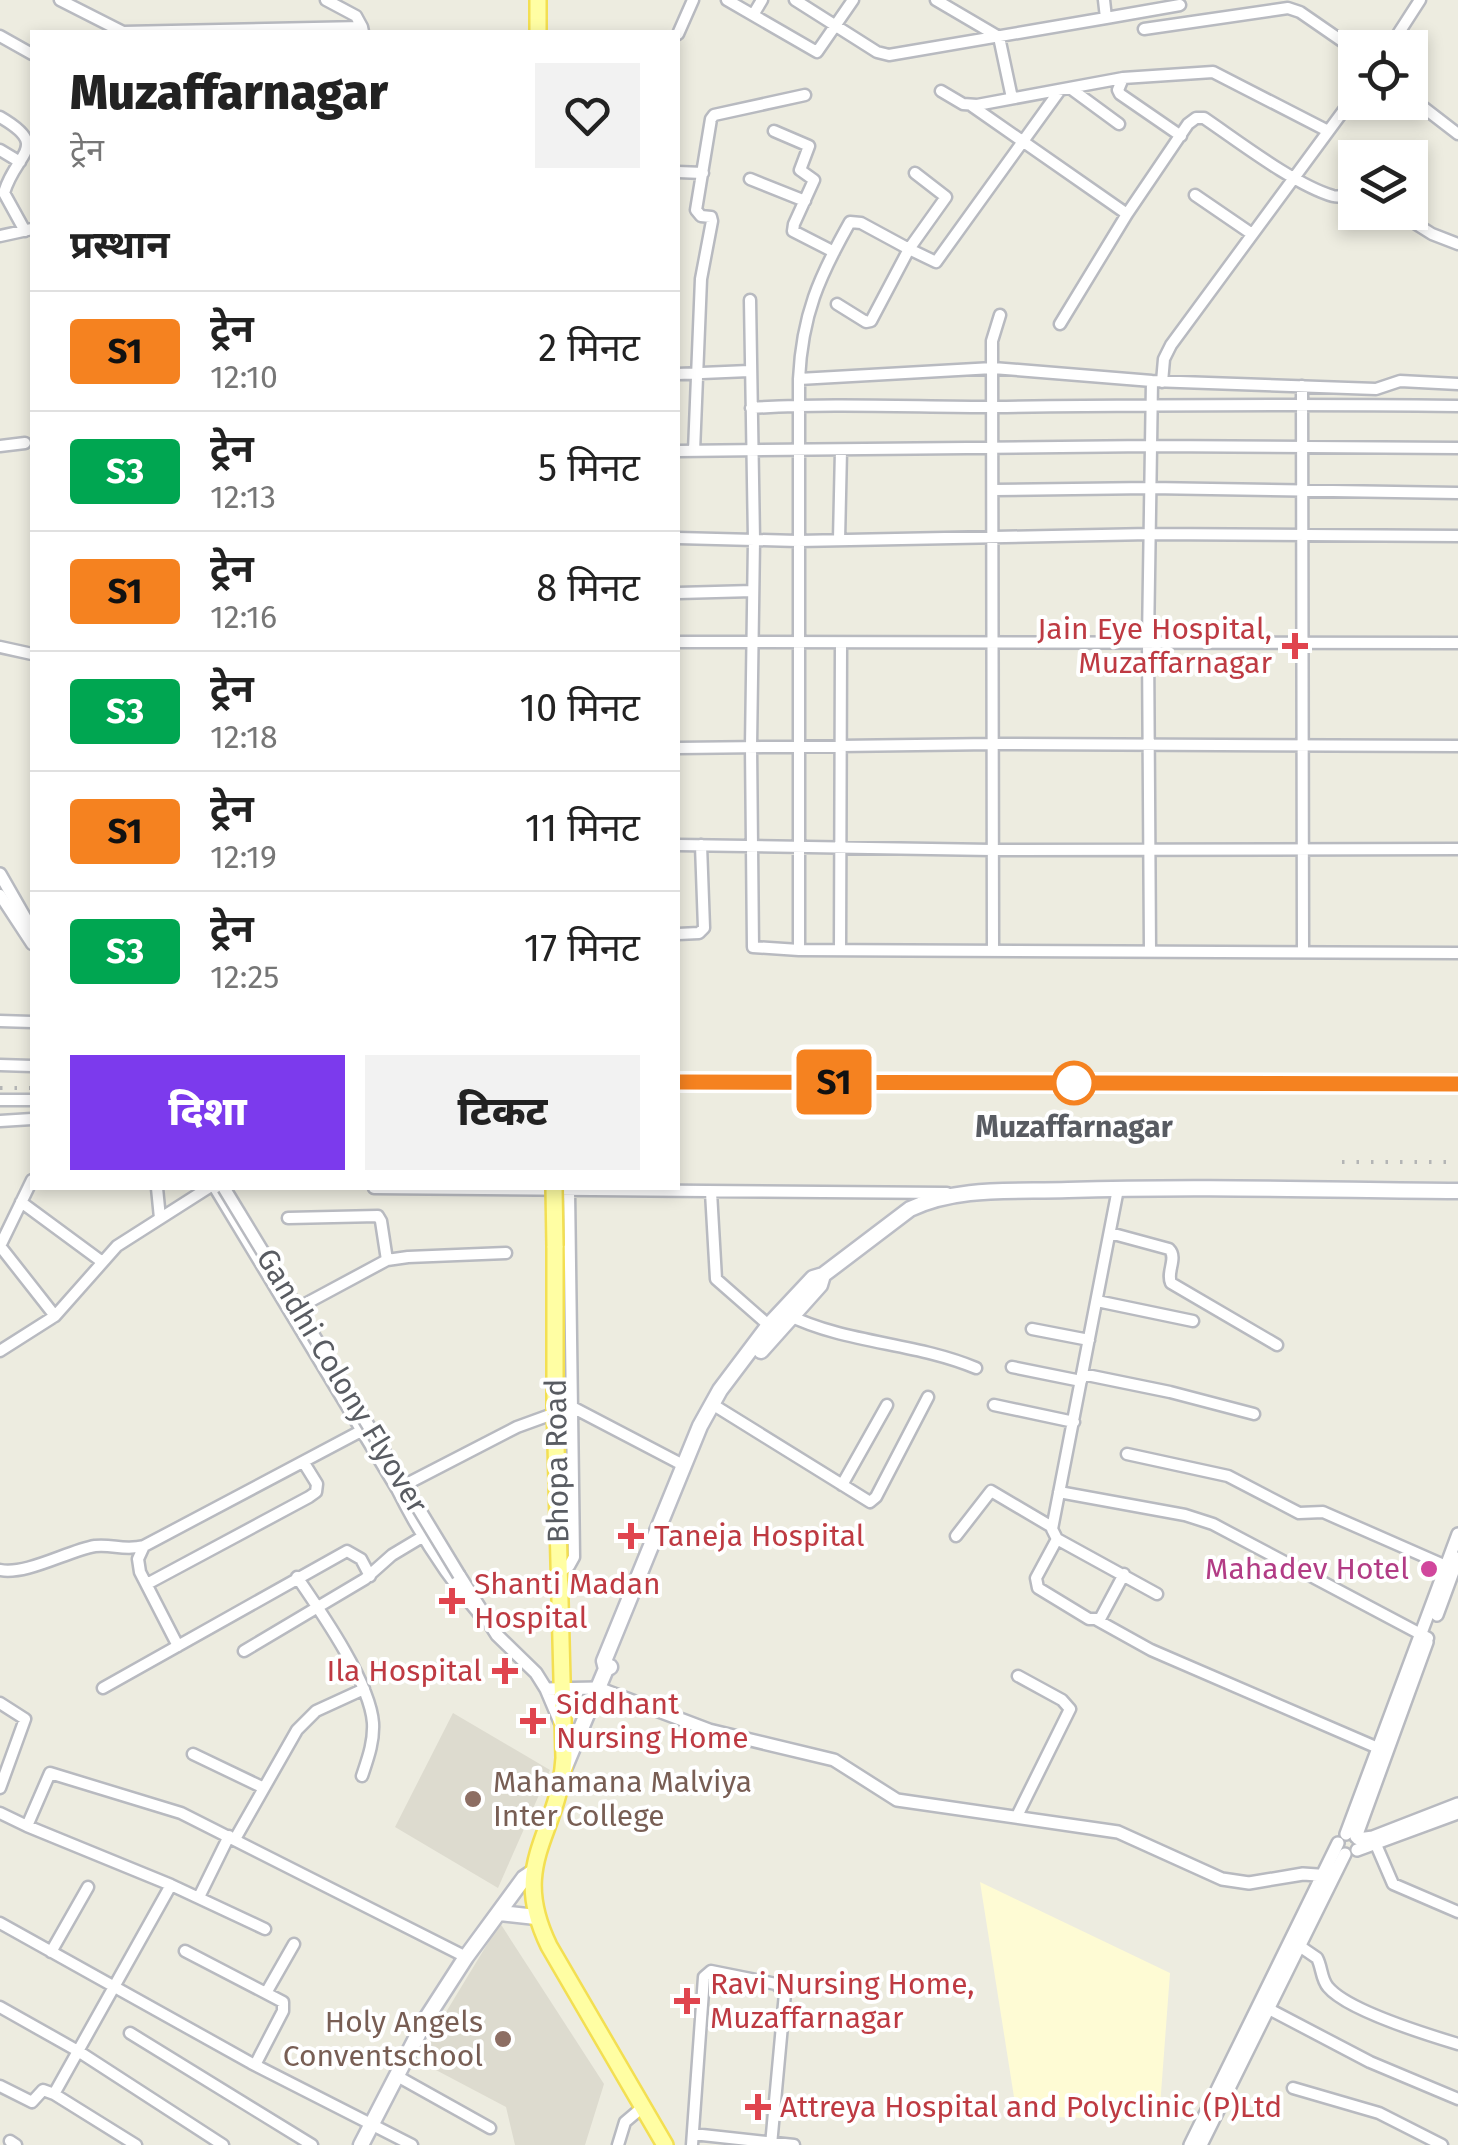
<!DOCTYPE html>
<html lang="hi">
<meta charset="utf-8">
<style>
:root{--surface:#fff;--page:#f2f2f2;--text:#222;--muted:#767676;--line:#e0e0e0;--accent:#7c3aed}
body{margin:0;font-family:"Fira Sans","Noto Sans Devanagari",sans-serif;background:var(--page);color:var(--text);height:100vh;display:flex;flex-direction:column;font-size:38px;white-space:nowrap}
*{box-sizing:border-box;margin:0}
p{font-size:32px;color:var(--muted)}
.icon{flex:none;width:55px;height:55px;fill:none;stroke:currentColor;stroke-width:2;stroke-linecap:round;stroke-linejoin:round}
.map{position:relative;flex:1;overflow:hidden}
.panel{position:absolute;left:30px;top:30px;width:650px;height:1160px;display:flex;flex-direction:column;background:var(--surface);border-radius:0px;box-shadow:0 5px 15px #0003}
.panel>*{flex:none}
.badge{padding:0 20px;border-radius:8px;font-size:35px;line-height:65px}
.controls{position:absolute;left:1338px;top:30px;display:grid;gap:20px}
.controls a{display:grid;place-items:center;width:90px;height:90px;border-radius:0px;background:var(--surface);box-shadow:0 5px 15px #0003;font-size:50px}
.map>.badge{position:absolute;translate:-50% -50%;box-shadow:0 0 0 5px #fff}
h2{padding:0 40px;font-size:38px;line-height:90px}
.round{display:grid;place-items:center;flex:none;width:105px;height:105px;border-radius:0px;background:var(--page)}
.headline{display:flex;align-items:center;justify-content:space-between;height:170px;padding:0 40px}
h1{font-size:48px;font-weight:800;line-height:75px}
.action{display:flex;gap:20px;margin-top:auto;padding:20px 40px}
.action a{flex:1;height:115px;border-radius:0px;background:var(--accent);color:#fff;font-size:40px;font-weight:800;line-height:115px;text-align:center}
.action a+a{background:var(--page);color:var(--text)}
ul{padding:0;list-style:none}
li{display:flex;align-items:center;gap:30px;height:120px;padding:0 40px;border-top:2px solid var(--line)}
li div{flex:1}
li b{display:block;font-size:38px}
li em{font-style:normal}
li .badge{min-width:110px;font-weight:700;text-align:center}
.map>svg:first-child{display:block}
</style>
<div class="map">
<svg width="1458" height="2145" viewBox="0 0 1458 2145">
<rect width="100%" height="100%" fill="#edece0"/>
<!-- commercial -->
<path fill="#fefbd4" d="M 980,1882 L 1170,1973 L 1159,2120 L 1017,2116 Z"/>
<!-- education -->
<path fill="#dddbcf" d="M 453,1713 L 550,1770 L 498,1888 L 395,1827 Z
M 500,1923 L 604,2084 L 585,2145 L 515,2145 L 506,2107 L 417,2060 Z"/>
<g fill="none" stroke-linecap="round" stroke-linejoin="round">
<!-- minor casing -->
<g stroke="#b8bac0" stroke-width="15">
<path id="minor" d="M 60,0 L 123,32 L 362,27 L 363,32
M 326,0 L 356,16 L 362,27
M 727,0 L 817,52 L 853,0
M 795,0 L 877,52 L 889,55 L 1106,18 L 1104,0
M 936,0 L 999,37 L 1012,98
M 753,15 L 762,0
M 1106,18 L 1180,5
M 1144,29 L 1288,8 L 1300,12 L 1355,50
M 678,34 L 693,0
M 0,36 L 32,54
M 1389,48 L 1420,0
M 1123,78 L 1118,90 L 1120,94 L 1181,136
M 1070,88 L 1119,124
M 941,91 L 963,104 L 977,105 L 1123,78 L 1213,72 L 1328,131
M 1410,97 L 1458,134
M 972,106 L 1127,214
M 0,117 C 52,147 15,153 4,193 L 25,231
M 774,131 L 809,146 L 800,170 L 814,180 L 794,224 L 793,231 L 834,252
M 0,150 L 20,162
M 678,172 L 703,173
M 915,173 L 946,197 L 909,249 L 936,262 L 1060,90
M 750,179 L 805,201
M 1195,195 L 1252,234
M 1397,212 L 1432,234 L 1458,244
M 0,236 L 32,229
M 750,300 L 754,540 L 751,746 L 753,947 L 799,950 L 1458,953
M 1060,324 L 1127,214 L 1188,124 L 1196,118 L 1204,118 C 1238,141 1295,185 1333,196 C 1341,198 1348,194 1355,191
M 678,374 L 749,371
M 799,379 L 993,368 L 1152,381 L 1376,389 L 1400,381 L 1458,384
M 1162,382 L 1164,359 L 1171,345 L 1355,95
M 1302,386 L 1303,951
M 751,408 C 832,403 913,407 994,407 C 1149,405 1303,404 1458,406
M 0,446 L 25,443
M 678,451 L 1150,446 L 1458,448
M 694,451 L 701,279 L 712,221 L 711,217 L 701,216 L 696,210 L 711,119 L 714,115 L 805,95
M 994,490 L 1150,488 L 1458,493
M 678,538 L 798,541 L 1150,534 L 1458,536
M 839,540 L 841,450
M 678,593 L 753,591
M 678,642 L 1458,643
M 0,647 L 32,654
M 678,748 L 993,744 L 1458,746
M 678,845 L 992,850 L 1458,849
M 0,895 L 32,944
M 678,934 L 699,933 L 704,928 L 701,845
M 993,949 L 992,341 L 1000,315
M 799,950 L 799,379 C 802,315 819,277 850,222 L 861,223 L 909,249 L 871,321 L 866,322 L 837,304
M 840,950 L 841,643
M 1150,950 L 1148,641 L 1152,381
M 0,1021 L 32,1022
M 0,1065 L 32,1066
M 0,1100 L 32,1100
M 0,1121 L 32,1119
M 32,1180 L 0,1246 L 55,1316
M 157,1188 L 160,1218
M 215,1188 L 397,1489 C 420,1535 446,1576 480,1615
M 374,1188 L 947,1193
M 1118,1189 L 1052,1529 L 1057,1539 L 1157,1594
M 711,1192 L 716,1279 L 773,1329
M 21,1202 L 101,1261
M 288,1218 L 378,1216 L 381,1221 L 387,1260
M 1110,1233 L 1169,1249 C 1178,1258 1166,1272 1171,1283 L 1277,1345
M 1097,1301 L 1193,1321
M 294,1310 L 387,1260 L 408,1257 L 506,1253
M 786,1314 C 846,1344 914,1342 976,1368
M 1032,1329 L 1089,1340
M 0,1351 L 55,1316 L 117,1246 L 208,1188
M 1012,1367 L 1081,1381
M 1082,1374 L 1170,1392 L 1254,1414
M 712,1404 L 870,1502 L 876,1497 L 928,1397
M 994,1405 L 1074,1422
M 1127,1454 L 1228,1476 L 1299,1513 L 1323,1512 L 1453,1569
M 842,1485 L 887,1405
M 397,1489 L 517,1427 L 572,1407 L 683,1465
M 1059,1492 L 1185,1515 L 1213,1524 L 1428,1638
M 956,1536 L 991,1491 L 1052,1527
M 1057,1539 L 1036,1578 L 1038,1588 L 1089,1619 L 1100,1619 L 1124,1574
M 0,1570 C 27,1575 67,1551 95,1546 C 113,1544 124,1551 144,1546
M 559,1572 L 569,1566 L 574,1557 L 569,1191
M 297,1577 C 321,1612 370,1682 373,1723 C 374,1742 368,1758 362,1776
M 147,1584 L 309,1497 L 316,1492 L 317,1484 L 304,1463
M 1097,1620 L 1151,1650 L 1378,1748
M 178,1646 L 140,1572 L 138,1559 L 144,1546 L 361,1431
M 244,1651 L 365,1579 L 392,1555 L 422,1537
M 103,1688 L 347,1551 L 361,1559 L 370,1576
M 0,1703 L 25,1719 L 0,1788
M 193,1754 L 264,1788
M 0,1813 L 27,1826
M 1017,1816 L 1070,1709 L 1062,1700 L 1018,1676
M 235,1839 L 297,1730 L 316,1711 L 364,1689
M 1374,1840 L 1393,1884 L 1458,1912
M 199,1897 L 229,1836
M 0,1923 L 251,2063 L 412,2145
M 265,1929 L 171,1885 L 27,1826 L 50,1773 L 181,1813 L 466,1957
M 1298,1945 L 1317,1958 C 1322,1967 1321,1979 1328,1987 C 1347,2010 1428,2035 1458,2044
M 185,1951 L 283,2002 L 283,2011 L 255,2065
M 51,1952 L 88,1887
M 266,1993 L 294,1944
M 0,2007 L 78,2051 L 223,2145
M 1267,2008 L 1370,2062 L 1458,2099
M 130,2033 L 312,2145
M 397,2076 L 490,2128
M 0,2086 L 32,2102 L 43,2090 L 54,2094
M 1293,2088 L 1379,2113 L 1442,2145
M 693,2134 L 794,2145
M 10,2141 L 16,2145
M 136,2145 L 54,2094 L 171,1885
M 618,2145 L 625,2122 L 638,2111
M 692,2145 L 704,1977 L 711,1971 L 776,1984 L 785,1993 L 771,2145"/>
</g>
<!-- tertiary casing -->
<g stroke="#b8bac0" stroke-width="16">
<path id="tertiary" d="M 0,874 L 32,930
M 459,1575 L 497,1635 L 536,1673 L 546,1689 L 598,1688 L 709,1730 L 834,1760 L 897,1800 L 1118,1832 L 1222,1879 L 1249,1883 L 1303,1874 L 1332,1876
M 1437,1615 L 1458,1558
M 546,1689 L 560,1722
M 1346,1834 L 1458,1534
M 1356,1837 L 1427,1642
M 1358,1839 L 1373,1837 L 1458,1804
M 1357,1850 L 1458,1813
M 1190,2145 L 1338,1843
M 1201,2145 L 1345,1854"/>
</g>
<!-- secondary casing -->
<g stroke="#bbbdc5" stroke-width="19">
<path id="secondary" d="M 761,1351 L 820,1285 L 823,1275
M 606,1669 L 604,1661 L 700,1426 L 720,1390 L 769,1325 L 813,1278 L 823,1275 L 910,1209 C 958,1186 1015,1192 1068,1190 C 1198,1186 1328,1190 1458,1191
M 564,1769 L 606,1669 L 610,1667
M 500,1913 L 536,1917
M 361,2145 L 426,2019 L 466,1957 L 524,1878 L 533,1872"/>
</g>
<!-- primary casing -->
<g stroke="#f3df52" stroke-width="20">
<path id="primary" d="M 538,32 L 538,0
M 555,1246 L 555,1405 L 564,1758 C 559,1835 508,1862 549,1946 L 665,2145"/>
</g>
<!-- minor -->
<use href="#minor" stroke="#fff" stroke-width="10"/>
<!-- tertiary -->
<use href="#tertiary" stroke="#fff" stroke-width="11"/>
<!-- secondary -->
<use href="#secondary" stroke="#fff" stroke-width="14"/>
<!-- primary -->
<use href="#primary" stroke="#fffea3" stroke-width="15"/>
<!-- rail -->
<path stroke="#b4b5b5" stroke-width="4" stroke-dasharray="2.5 12" stroke-linecap="butt" d="M 678,1082 L 1458,1083
M 0,1088 L 32,1088
M 1342,1162 L 1458,1162"/>
<!-- tertiary-bridge casing -->
<g stroke="#b8bac0" stroke-width="16" stroke-linecap="butt">
<path id="tertiary-bridge" d="M 224,1188 L 459,1575"/>
</g>
<!-- primary-bridge casing -->
<g stroke="#f3df52" stroke-width="20" stroke-linecap="butt">
<path id="primary-bridge" d="M 554,1188 L 555,1246"/>
</g>
<!-- tertiary-bridge -->
<use href="#tertiary-bridge" stroke="#fff" stroke-width="11"/>
<!-- primary-bridge -->
<use href="#primary-bridge" stroke="#fffea3" stroke-width="15"/>
</g>
<g fill="none" stroke-linecap="round" stroke-linejoin="round">
<!-- line casing -->
<g stroke="#fff" stroke-width="22">
<path id="line" d="M 678,1082 L 1458,1084"/>
</g>
<!-- line -->
<use href="#line" stroke="#f58220" stroke-width="15"/>
</g>
<!-- markers -->
<g fill="#e0444e" stroke="#fff" stroke-width="4">
<path d="M1290 631h10v10h10v10h-10v10h-10v-10h-10v-10h10z"/>
<path d="M626 1521h10v10h10v10h-10v10h-10v-10h-10v-10h10z"/>
<path d="M447 1586h10v10h10v10h-10v10h-10v-10h-10v-10h10z"/>
<path d="M500 1656h10v10h10v10h-10v10h-10v-10h-10v-10h10z"/>
<path d="M528 1706h10v10h10v10h-10v10h-10v-10h-10v-10h10z"/>
<path d="M682 1986h10v10h10v10h-10v10h-10v-10h-10v-10h10z"/>
<path d="M753 2092h10v10h10v10h-10v10h-10v-10h-10v-10h10z"/>
</g>
<circle fill="#fff" stroke="#f58220" stroke-width="5" cx="1074" cy="1083" r="20"/>
<circle fill="#d1479c" stroke="#fff" stroke-width="4" cx="1429" cy="1569" r="10"/>
<g fill="#8d6e63" stroke="#fff" stroke-width="4">
<circle cx="473" cy="1799" r="10"/>
<circle cx="503" cy="2039" r="10"/>
</g>
<g text-anchor="middle" dominant-baseline="central" stroke-width="8" stroke-linejoin="round" paint-order="stroke">
<!-- health labels -->
<g font-size="30" fill="#be3a42" stroke="#fff" text-anchor="start">
<text x="1272" y="629" text-anchor="end">Jain Eye Hospital,<tspan x="1272" dy="34">Muzaffarnagar</tspan></text>
<text x="654" y="1536">Taneja Hospital</text>
<text x="474" y="1584">Shanti Madan<tspan x="474" dy="34">Hospital</tspan></text>
<text x="482" y="1671" text-anchor="end">Ila Hospital</text>
<text x="556" y="1704">Siddhant<tspan x="556" dy="34">Nursing Home</tspan></text>
<text x="710" y="1984">Ravi Nursing Home,<tspan x="710" dy="34">Muzaffarnagar</tspan></text>
<text x="780" y="2107">Attreya Hospital and Polyclinic (P)Ltd</text>
</g>
<!-- stop labels -->
<g font-size="30" font-weight="bold" fill="#595c62" stroke="#fff">
<text x="1074" y="1127">Muzaffarnagar</text>
</g>
<!-- street labels -->
<g font-size="30" fill="#595c62" stroke="#fff">
<text transform="translate(342 1381) rotate(59)">Gandhi Colony Flyover</text>
<text transform="translate(557 1461) rotate(-91)">Bhopa Road</text>
</g>
<!-- hotel labels -->
<g font-size="30" fill="#b23c85" stroke="#fff" text-anchor="end">
<text x="1409" y="1569">Mahadev Hotel</text>
</g>
<!-- education labels -->
<g font-size="30" fill="#785e54" stroke="#fff" text-anchor="start">
<text x="493" y="1782">Mahamana Malviya<tspan x="493" dy="34">Inter College</tspan></text>
<text x="483" y="2022" text-anchor="end">Holy Angels<tspan x="483" dy="34">Conventschool</tspan></text>
</g>
</g>
</svg>
<div class="controls">
<a><svg class="icon" aria-label="locate" viewBox="0 0 24 24"><circle cx="12" cy="12" r="6"/><path d="M12 2v4M12 18v4M2 12h4M18 12h4"/></svg></a>
<a><svg class="icon" aria-label="layers" viewBox="0 0 24 24"><path d="M12 4l9 5-9 5-9-5zM3 14l9 5 9-5"/></svg></a>
</div>
<b class="badge" style="left:834px;top:1082px;background:#f58220;color:#111">S1</b>
<section class="panel">
<div class="headline"><div><h1>Muzaffarnagar</h1><p>ट्रेन</p></div><a class="round"><svg class="icon" aria-label="heart" viewBox="0 0 24 24"><path d="M12 20l-8-8c-3-5 5-10 8-4 3-6 11-1 8 4z"/></svg></a></div>
<h2>प्रस्थान</h2>
<ul>
<li><span class="badge" style="background:#f58220;color:#111">S1</span><div><b>ट्रेन</b><p>12:10</p></div><em>2 मिनट</em></li>
<li><span class="badge" style="background:#00a651;color:#fff">S3</span><div><b>ट्रेन</b><p>12:13</p></div><em>5 मिनट</em></li>
<li><span class="badge" style="background:#f58220;color:#111">S1</span><div><b>ट्रेन</b><p>12:16</p></div><em>8 मिनट</em></li>
<li><span class="badge" style="background:#00a651;color:#fff">S3</span><div><b>ट्रेन</b><p>12:18</p></div><em>10 मिनट</em></li>
<li><span class="badge" style="background:#f58220;color:#111">S1</span><div><b>ट्रेन</b><p>12:19</p></div><em>11 मिनट</em></li>
<li><span class="badge" style="background:#00a651;color:#fff">S3</span><div><b>ट्रेन</b><p>12:25</p></div><em>17 मिनट</em></li>
</ul>
<div class="action"><a>दिशा</a><a>टिकट</a></div>
</section>
</div>
